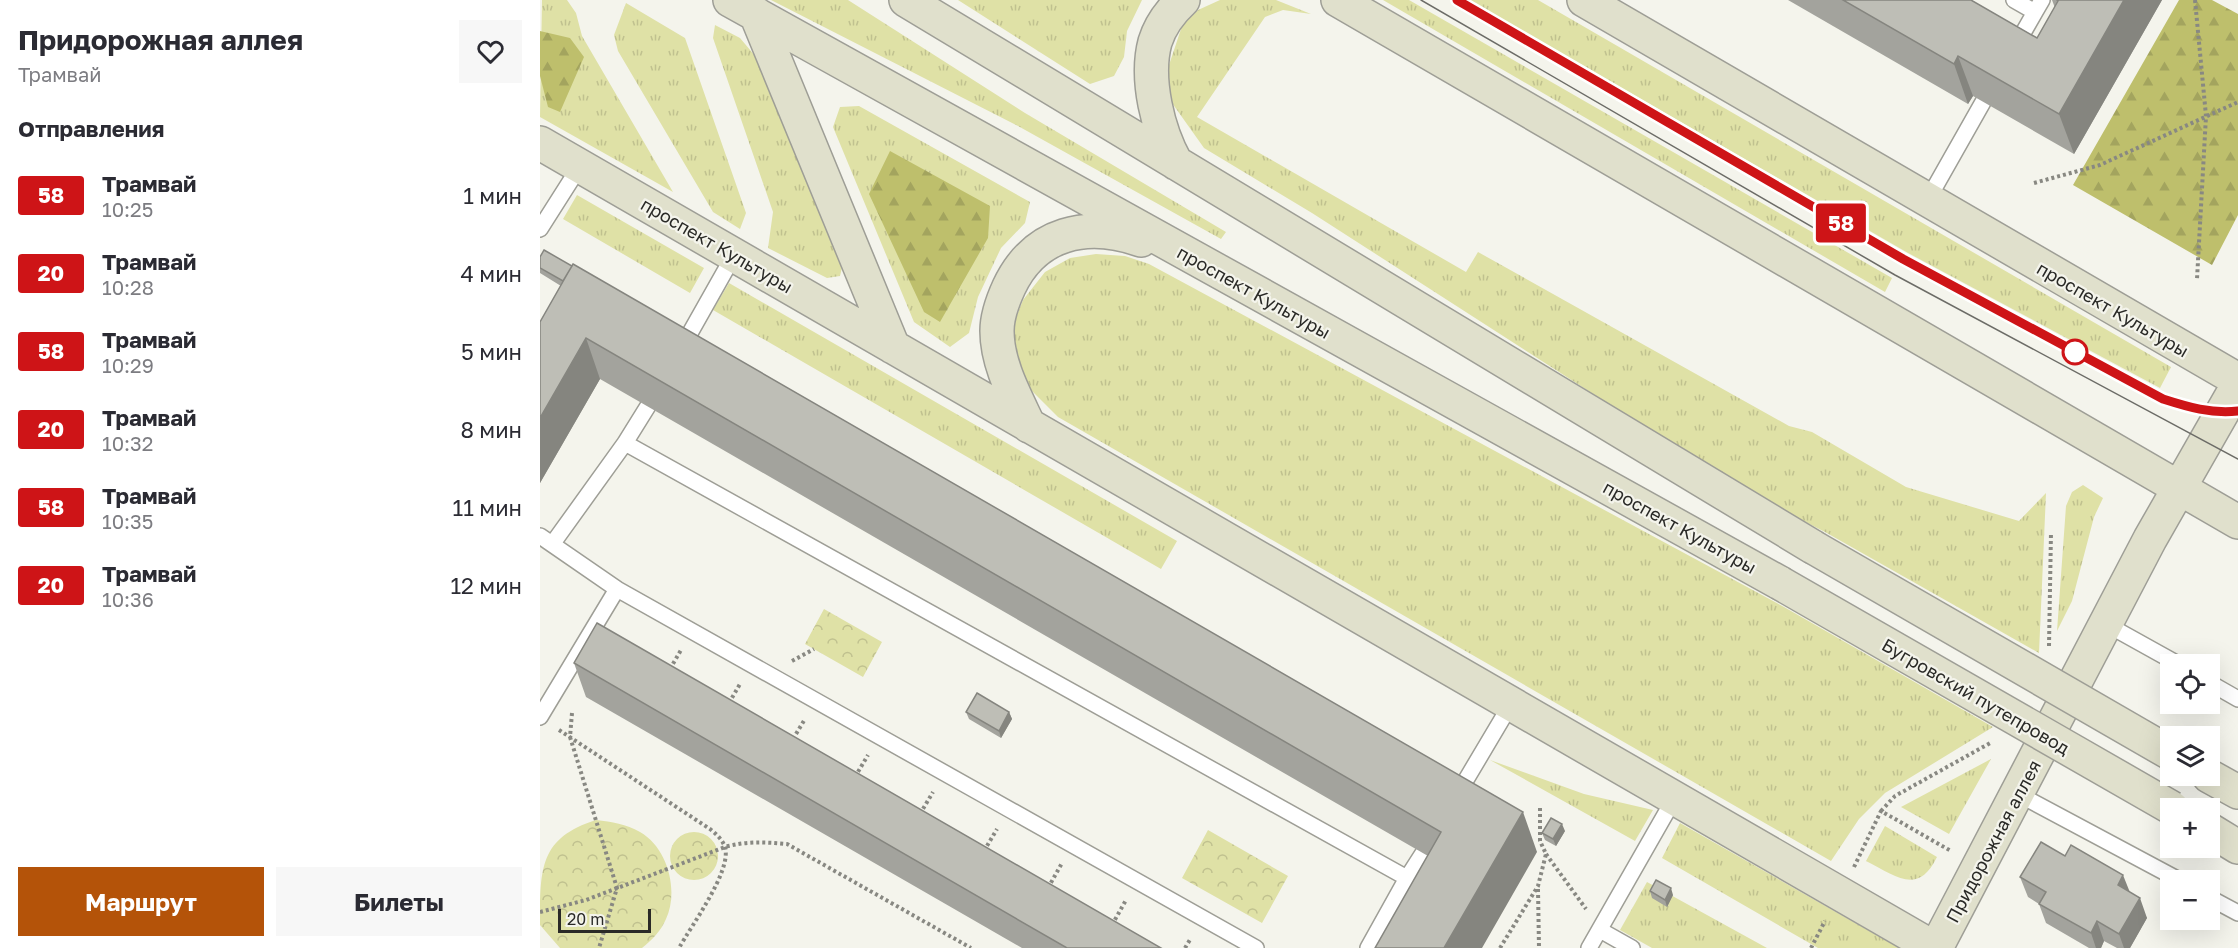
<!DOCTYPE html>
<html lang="ru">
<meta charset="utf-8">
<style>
:root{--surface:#fff;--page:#f7f7f7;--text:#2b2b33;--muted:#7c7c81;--accent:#b45309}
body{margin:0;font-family:"Golos Text",sans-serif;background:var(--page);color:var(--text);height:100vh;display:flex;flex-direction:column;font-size:22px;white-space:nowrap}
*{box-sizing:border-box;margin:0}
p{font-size:20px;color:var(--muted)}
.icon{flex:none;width:33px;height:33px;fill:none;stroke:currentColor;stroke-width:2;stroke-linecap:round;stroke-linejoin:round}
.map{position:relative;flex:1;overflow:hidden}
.drawer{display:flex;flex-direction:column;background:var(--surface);width:540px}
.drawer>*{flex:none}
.badge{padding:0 12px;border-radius:4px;font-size:21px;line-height:39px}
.buttons{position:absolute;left:1620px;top:654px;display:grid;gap:12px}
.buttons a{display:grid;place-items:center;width:60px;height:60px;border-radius:0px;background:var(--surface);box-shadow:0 6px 24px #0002;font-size:30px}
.scale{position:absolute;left:18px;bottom:15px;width:93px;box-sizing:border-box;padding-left:6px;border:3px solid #2a2a27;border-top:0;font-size:16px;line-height:21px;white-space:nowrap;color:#2a2a27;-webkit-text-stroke:4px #f4f4ec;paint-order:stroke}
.map>.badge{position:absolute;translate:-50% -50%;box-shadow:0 0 0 3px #fff}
h2{padding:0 18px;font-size:22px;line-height:54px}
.round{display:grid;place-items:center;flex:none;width:63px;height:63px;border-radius:0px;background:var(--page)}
.overview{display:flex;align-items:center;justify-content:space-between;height:102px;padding:0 18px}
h1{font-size:28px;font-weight:700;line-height:45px}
.button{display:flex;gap:12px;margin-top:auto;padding:12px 18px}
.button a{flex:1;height:69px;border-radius:0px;background:var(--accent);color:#fff;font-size:24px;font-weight:700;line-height:69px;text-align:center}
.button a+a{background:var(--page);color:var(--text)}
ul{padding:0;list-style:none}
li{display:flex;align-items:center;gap:18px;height:78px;padding:0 18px}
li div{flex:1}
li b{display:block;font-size:22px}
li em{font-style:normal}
li .badge{min-width:66px;font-weight:700;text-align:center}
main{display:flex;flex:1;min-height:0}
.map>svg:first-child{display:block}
</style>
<main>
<section class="drawer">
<div class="overview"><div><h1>Придорожная аллея</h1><p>Трамвай</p></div><a class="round"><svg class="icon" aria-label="heart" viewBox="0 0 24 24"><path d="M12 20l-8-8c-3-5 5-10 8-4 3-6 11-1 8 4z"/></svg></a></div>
<h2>Отправления</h2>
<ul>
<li><span class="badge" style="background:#ce1417;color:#fff">58</span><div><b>Трамвай</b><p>10:25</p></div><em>1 мин</em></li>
<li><span class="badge" style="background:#ce1417;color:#fff">20</span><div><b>Трамвай</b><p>10:28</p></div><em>4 мин</em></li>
<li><span class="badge" style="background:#ce1417;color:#fff">58</span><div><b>Трамвай</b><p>10:29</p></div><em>5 мин</em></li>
<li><span class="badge" style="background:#ce1417;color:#fff">20</span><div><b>Трамвай</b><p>10:32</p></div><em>8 мин</em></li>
<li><span class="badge" style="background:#ce1417;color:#fff">58</span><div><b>Трамвай</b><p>10:35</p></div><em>11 мин</em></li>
<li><span class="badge" style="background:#ce1417;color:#fff">20</span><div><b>Трамвай</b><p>10:36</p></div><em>12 мин</em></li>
</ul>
<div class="button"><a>Маршрут</a><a>Билеты</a></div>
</section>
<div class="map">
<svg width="1698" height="948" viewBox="0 0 1698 948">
<defs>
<pattern id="grass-tufts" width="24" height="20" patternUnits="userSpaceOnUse" patternTransform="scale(1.5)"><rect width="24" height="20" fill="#dfe1a6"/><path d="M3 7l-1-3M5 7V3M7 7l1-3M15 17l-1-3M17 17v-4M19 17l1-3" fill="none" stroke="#c0c18f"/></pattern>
<pattern id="forest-firs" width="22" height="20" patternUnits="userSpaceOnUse" patternTransform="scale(1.5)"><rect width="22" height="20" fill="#bebf6c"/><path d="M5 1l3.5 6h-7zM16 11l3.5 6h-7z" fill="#a3a45e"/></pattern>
<pattern id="park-crowns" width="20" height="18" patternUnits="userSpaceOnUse" patternTransform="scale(1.5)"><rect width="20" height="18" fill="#dfe1a6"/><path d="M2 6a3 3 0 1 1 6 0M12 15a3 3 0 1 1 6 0" fill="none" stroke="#c0c18f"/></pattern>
</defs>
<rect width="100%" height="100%" fill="#f4f4ec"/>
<!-- grass -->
<path fill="url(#grass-tufts)" d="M 2,0 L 27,0 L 36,13 L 42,36 L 133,192 L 0,117 Z
M 231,0 L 308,0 L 485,113 L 686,232 L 681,239 L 478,126 Z
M 418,0 L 602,0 L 587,31 L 584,57 L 574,76 L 550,84 Z
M 680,0 L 736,0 L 771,14 L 743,10 L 725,17 L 657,117 L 926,272 L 938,252 L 1249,426 L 1272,432 L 1366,487 L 1479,521 L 1506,493 L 1499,653 L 1285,532 L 1201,489 L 772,213 L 664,148 L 632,103 L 627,71 L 642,26 L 658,10 Z
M 843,0 L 869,0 L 1352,278 L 1345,292 Z
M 929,0 L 998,0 L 1631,367 L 1620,388 L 1368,253 Z
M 86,3 L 145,38 L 206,213 L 200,229 L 173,212 L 78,51 L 74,35 Z
M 175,25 L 200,38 L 216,57 L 304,259 L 300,276 L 287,278 L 228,248 L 233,212 L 173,38 Z
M 319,106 L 490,202 L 485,223 L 461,248 L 438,297 L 429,333 L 410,347 L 374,322 L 293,127 L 300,107 Z
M 37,195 L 164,268 L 150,293 L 23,219 Z
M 556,254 L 585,256 L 609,264 L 1244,607 L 1453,727 L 1345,793 L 1319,819 L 1291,861 L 518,417 L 488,387 L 473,345 L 475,320 L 483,300 L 505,272 L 530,258 Z
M 189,283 L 637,541 L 621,569 L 173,310 Z
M 1543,485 L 1563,498 L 1554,517 L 1532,601 L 1517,631 L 1526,506 L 1532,492 Z
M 1451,759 L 1409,834 L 1361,807 Z
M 950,760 L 1044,794 L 1113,810 L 1095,841 Z
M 1140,823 L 1359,948 L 1278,948 L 1122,858 Z
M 1345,826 L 1397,857 C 1378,896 1356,876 1326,861 Z
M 1107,882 L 1227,948 L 1112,948 L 1080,930 Z"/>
<!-- forest -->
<path fill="url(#forest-firs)" d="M 1639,0 L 1672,0 L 1698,14 L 1698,215 L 1672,265 L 1533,185 Z
M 0,31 L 30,38 L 44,57 L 20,112 L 8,107 L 0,76 Z
M 350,151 L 450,206 L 448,238 L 400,322 L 384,312 L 329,194 Z"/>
<!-- park -->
<path fill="url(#park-crowns)" d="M 284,609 L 342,642 L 323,677 L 265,644 Z
M 56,820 C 72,822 86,824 100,832 C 128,848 139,891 126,919 C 121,931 112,940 102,948 L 20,948 L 0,925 C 0,867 0,838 56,820 Z
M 668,830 L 748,876 L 722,923 L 642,878 Z
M130 856a24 24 0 1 1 48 0a24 24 0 1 1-48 0Z"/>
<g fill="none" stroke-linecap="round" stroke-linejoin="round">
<!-- lane casing -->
<g stroke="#9e9e96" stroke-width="18">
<path id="lane" d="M 1474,0 L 1495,12 L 1502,0
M 1475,47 L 1495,12
M 1387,201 L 1443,102
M 0,229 L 40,166
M 141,349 L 194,255
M 85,443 L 867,878 L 828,948
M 0,536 L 77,589 L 0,717
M 13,543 L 85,443 L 108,406
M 77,589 L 716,948
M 1566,624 L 1638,664
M 1670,683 L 1698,699
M 1478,794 L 1639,880
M 917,795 L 971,704
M 867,878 L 883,853
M 1670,898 L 1698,913
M 1060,930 L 1092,948
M 1049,948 L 1134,799"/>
</g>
<!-- secondary casing -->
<g stroke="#9e9e96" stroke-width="36">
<path id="secondary" d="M 190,0 L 1240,583
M 366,0 L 1273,547
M 798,0 L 1698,522
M 1044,0 L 1698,380
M 216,14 L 353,347
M 0,143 L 1394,948
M 636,163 C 618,131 605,79 615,42 C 620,26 631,11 643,0
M 489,426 C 475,396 457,364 457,331 C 457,316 463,300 469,287 C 495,232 547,221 601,240
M 1669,776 L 1698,792
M 1670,830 L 1698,847
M 1396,948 L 1610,539 L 1698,385"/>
</g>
<!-- path -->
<path stroke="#888882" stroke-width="4" stroke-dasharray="3 3" stroke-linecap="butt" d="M 1655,0 L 1666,116 L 1657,279
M 1494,183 L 1560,165 L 1698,102
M 1509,646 L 1511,532
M 252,661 L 274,649
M 130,669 L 141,650
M 189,703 L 200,684
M 32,713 L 30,737 L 77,888 L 59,948
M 19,730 L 170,829 C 176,834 182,839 185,847 C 192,871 151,926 139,948
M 253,739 L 265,719
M 315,777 L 328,755
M 1341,811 L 1355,796 L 1452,742
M 380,814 L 393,792
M 444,851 L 457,829
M 1006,854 L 1046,909
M 1314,867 L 1341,811 L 1411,851
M 508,888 L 522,863
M 998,889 L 999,948
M 0,912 L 46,900 L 185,847 C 206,841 225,842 247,844 L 431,948
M 572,925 L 586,900
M 645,948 L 651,938
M 960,948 L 998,886 L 1006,854 L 1000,841 L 1000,805
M 1271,948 L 1285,921"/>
<!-- lane -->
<use href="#lane" stroke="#fff" stroke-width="15"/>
<!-- secondary -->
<use href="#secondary" stroke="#e0e0cc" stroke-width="33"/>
<!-- tram -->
<path stroke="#6c6c67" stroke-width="1.5" d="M 881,0 L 1355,275 L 1698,459
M 917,0 L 1363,259 L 1623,399 C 1648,408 1671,414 1698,411"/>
<!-- secondary-bridge casing -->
<g stroke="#9e9e96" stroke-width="36" stroke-linecap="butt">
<path id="secondary-bridge" d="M 1273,547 L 1630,753
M 1240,583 L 1632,808"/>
</g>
<!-- secondary-bridge -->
<use href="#secondary-bridge" stroke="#e0e0cc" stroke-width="33"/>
</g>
<!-- wall -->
<path fill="#a3a39d" d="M 1248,0 L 1431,0 L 1497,38 L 1515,8 L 1512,0 L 1622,0 L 1534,154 L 1433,96 L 1428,104 Z
M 0,257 L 997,852 L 888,856 L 60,379 L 0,483 L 0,322 L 21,286 L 0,273 Z
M 34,663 L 621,948 L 482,948 L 46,697 Z
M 426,712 L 469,712 L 472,719 L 461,738 L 429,719 Z
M 1025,831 L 1016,846 L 1005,840 L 1002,833 Z
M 1480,877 L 1590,892 L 1607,918 L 1590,948 L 1577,948 L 1564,941 L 1561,948 L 1549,948 L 1506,923 L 1499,904 L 1488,897 Z
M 1110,891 L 1133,895 L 1127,907 L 1112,898 Z"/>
<!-- shaded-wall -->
<path fill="#85857f" d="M 1584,0 L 1622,0 L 1534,154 L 1519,114 Z
M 1418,56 L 1433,96 L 1428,104 L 1414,64 Z
M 46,338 L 60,379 L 0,483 L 0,418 Z
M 469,712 L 472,719 L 461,738 L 459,731 Z
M 983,812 L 997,852 L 942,948 L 904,948 Z
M 1022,824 L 1025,831 L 1016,846 L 1013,839 Z
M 1583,875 L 1591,895 L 1578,885 Z
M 1131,888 L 1133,895 L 1127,907 L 1125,900 Z
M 1600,898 L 1607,918 L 1590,948 L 1584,948 L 1579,934 Z
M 1557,921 L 1564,941 L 1561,948 L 1556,948 L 1551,933 Z"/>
<!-- building -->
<path fill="#bebeb6" stroke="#85857f" stroke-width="1.5" d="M 1303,0 L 1431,0 L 1497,38 L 1518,1 L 1517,0 L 1584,0 L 1519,114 L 1418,56 L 1414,64 Z
M 4,250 L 32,266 L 23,281 L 0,268 L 0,257 Z
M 33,264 L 983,812 L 904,948 L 835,948 L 901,832 L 46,338 L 0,418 L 0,322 Z
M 57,623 L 621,948 L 527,948 L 34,663 Z
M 437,693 L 469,712 L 459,731 L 426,712 Z
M 1011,818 L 1022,824 L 1013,839 L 1002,833 Z
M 1501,842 L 1525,856 L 1531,845 L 1583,875 L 1578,885 L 1600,898 L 1579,934 L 1557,921 L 1551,933 L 1499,904 L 1506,892 L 1480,877 Z
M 1116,880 L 1131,888 L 1125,900 L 1110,891 Z"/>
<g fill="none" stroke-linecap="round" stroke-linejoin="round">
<!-- line casing -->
<g stroke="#fff" stroke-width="14">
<path id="line" d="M 917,0 L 1363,259 L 1623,399 C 1648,407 1671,414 1698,411"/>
</g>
<!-- line -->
<use href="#line" stroke="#ce1417" stroke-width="9"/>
</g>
<!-- markers -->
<circle fill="#fff" stroke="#ce1417" stroke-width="3" cx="1535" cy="352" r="12"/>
<g text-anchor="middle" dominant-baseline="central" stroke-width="4.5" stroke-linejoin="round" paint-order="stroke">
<!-- street labels -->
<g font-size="18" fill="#2a2a27" stroke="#f4f4ec">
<text transform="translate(177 245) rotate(30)">проспект Культуры</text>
<text transform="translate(714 292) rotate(29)">проспект Культуры</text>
<text transform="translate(1573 309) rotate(30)">проспект Культуры</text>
<text transform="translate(1140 527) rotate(29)">проспект Культуры</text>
<text transform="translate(1436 696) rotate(30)">Бугровский путепровод</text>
<text transform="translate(1453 841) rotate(-62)">Придорожная аллея</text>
</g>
</g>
</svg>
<div class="buttons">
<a><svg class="icon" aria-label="locate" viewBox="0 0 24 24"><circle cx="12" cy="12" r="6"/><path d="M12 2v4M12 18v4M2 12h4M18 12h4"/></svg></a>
<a><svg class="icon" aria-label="layers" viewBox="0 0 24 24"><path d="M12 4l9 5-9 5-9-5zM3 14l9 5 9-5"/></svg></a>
<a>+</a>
<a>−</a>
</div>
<div class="scale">20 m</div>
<b class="badge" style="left:1301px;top:223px;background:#ce1417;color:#fff">58</b>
</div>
</main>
